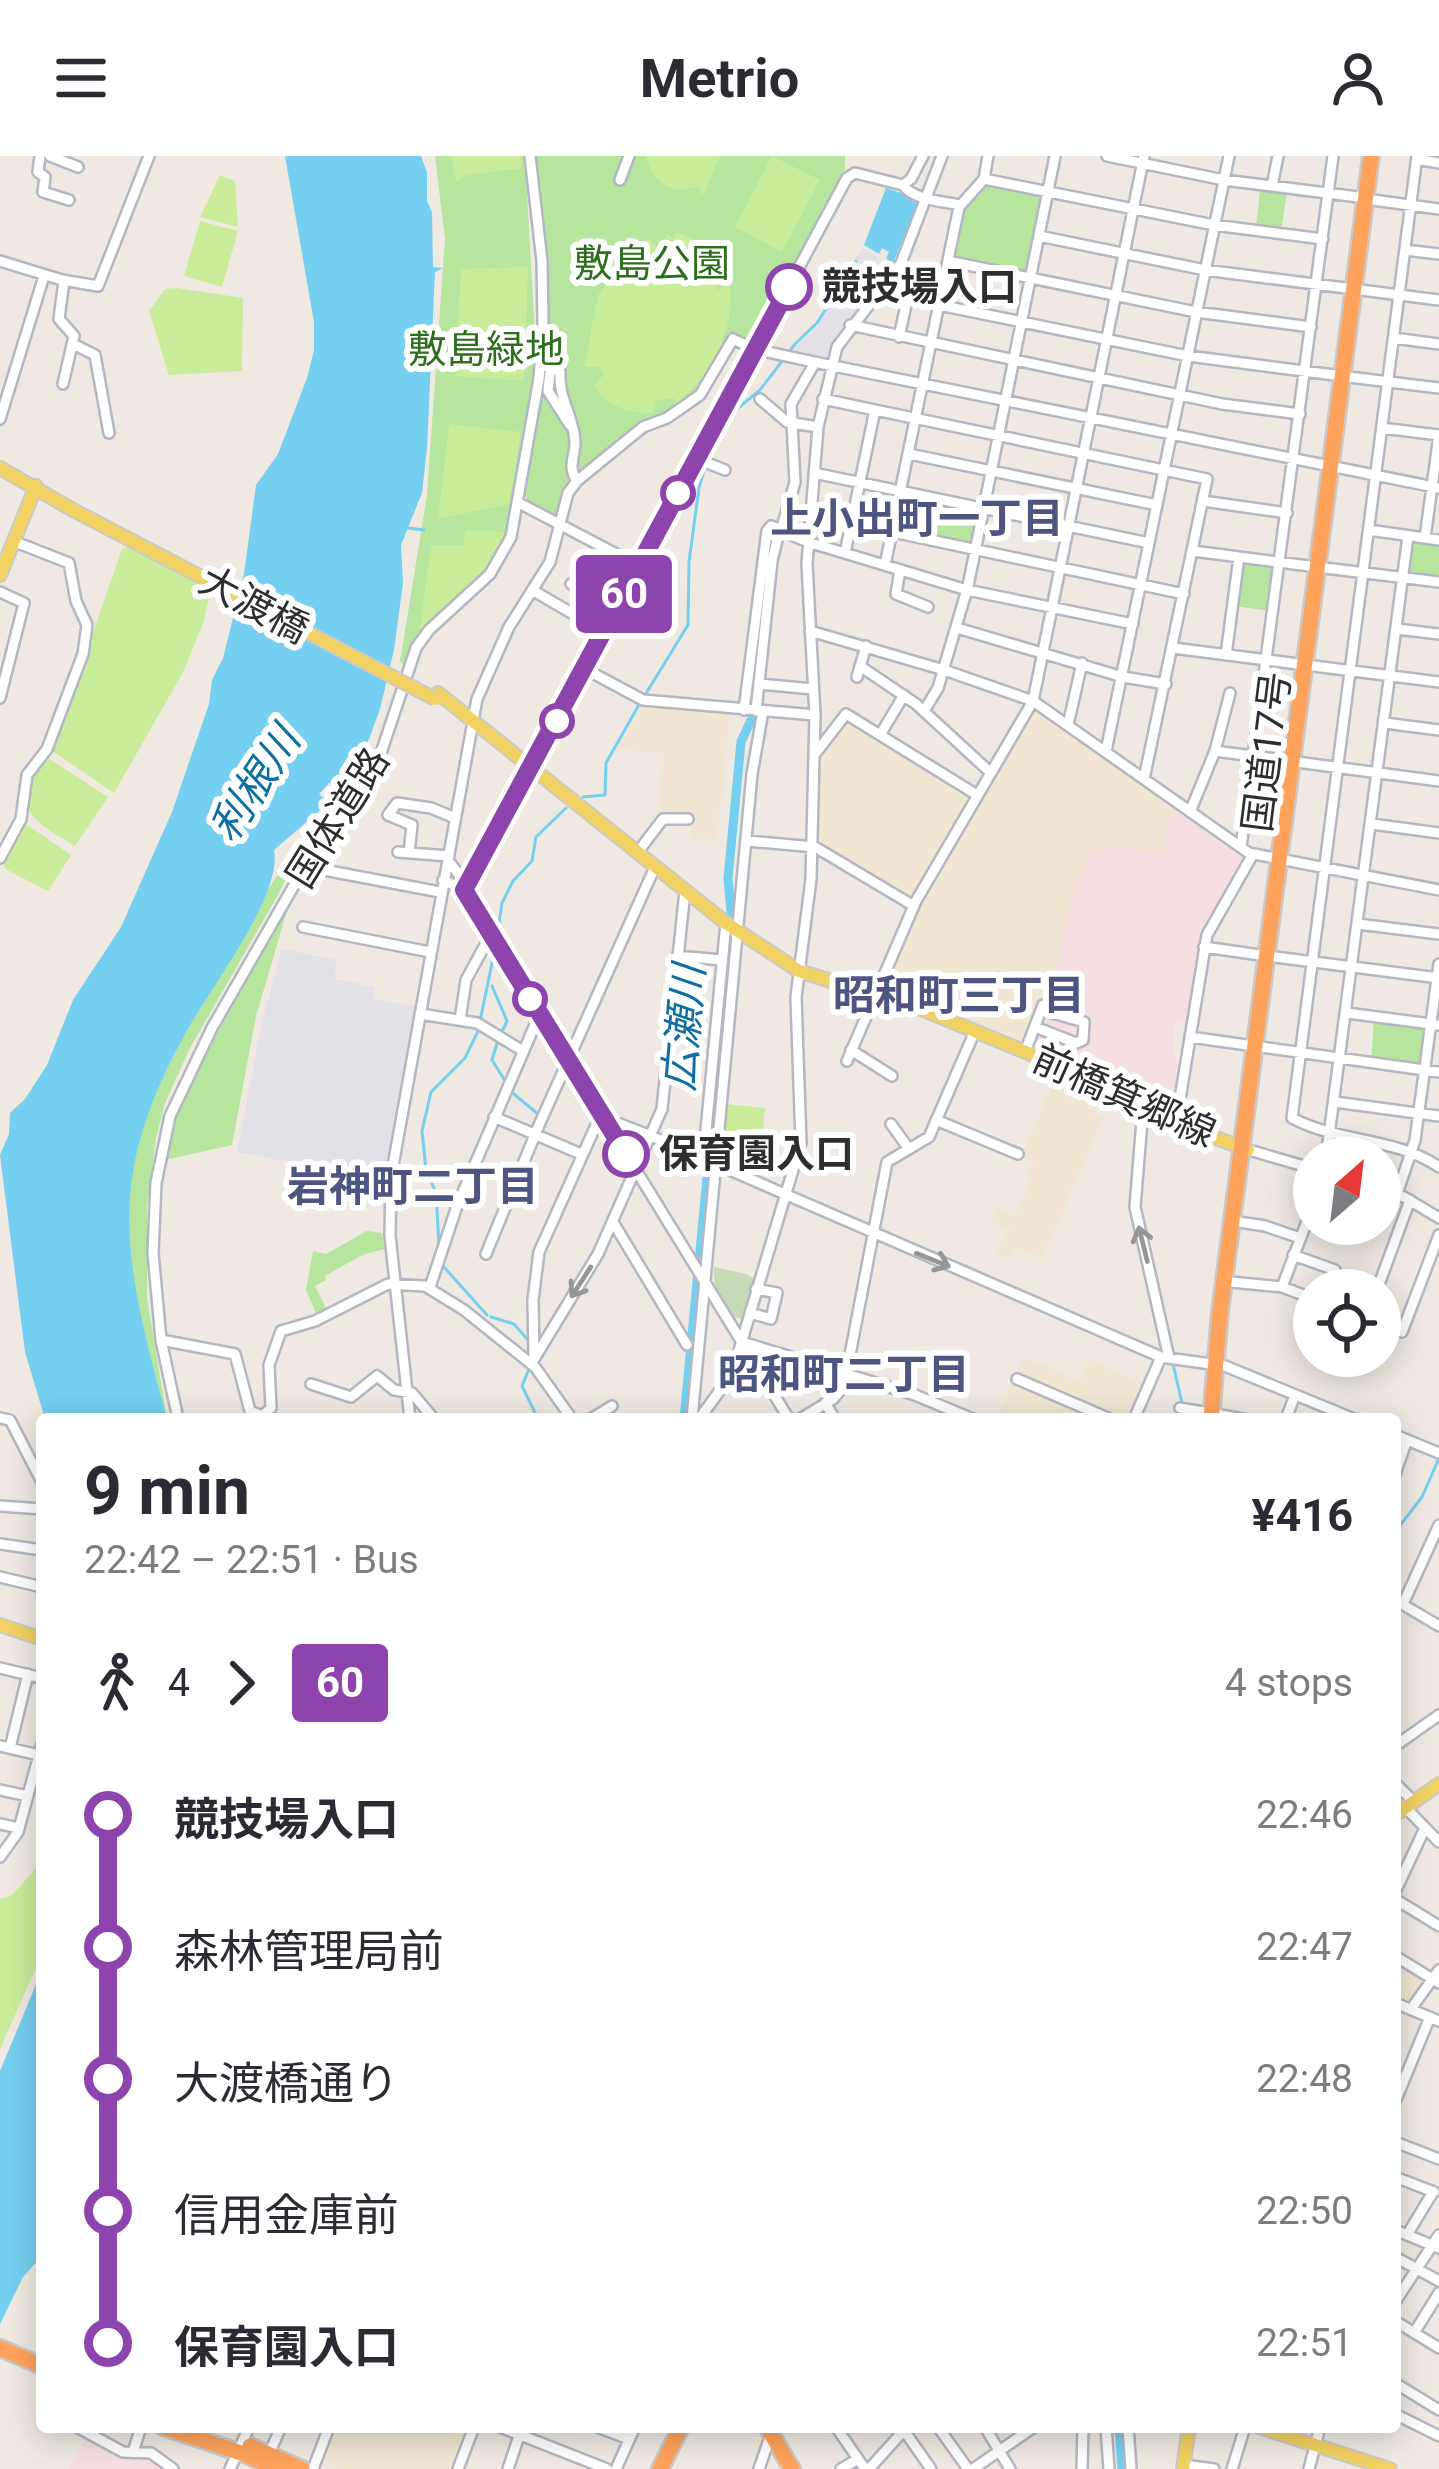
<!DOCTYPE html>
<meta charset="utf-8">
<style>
:root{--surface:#fff;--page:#f7f7f7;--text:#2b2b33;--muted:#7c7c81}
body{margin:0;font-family:Roboto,"Noto Sans JP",sans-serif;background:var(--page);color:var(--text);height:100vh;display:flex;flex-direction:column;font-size:45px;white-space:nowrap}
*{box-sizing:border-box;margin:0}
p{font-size:39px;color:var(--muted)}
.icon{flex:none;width:66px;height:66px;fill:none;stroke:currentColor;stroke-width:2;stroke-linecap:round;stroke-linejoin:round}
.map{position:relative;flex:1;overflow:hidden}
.details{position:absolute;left:36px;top:1257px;width:1365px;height:1020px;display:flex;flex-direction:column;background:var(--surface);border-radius:12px;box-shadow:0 6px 30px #0003}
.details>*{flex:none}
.badge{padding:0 24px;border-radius:9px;font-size:42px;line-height:78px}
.needle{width:78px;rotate:28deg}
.tools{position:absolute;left:1293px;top:981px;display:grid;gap:24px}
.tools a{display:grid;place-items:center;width:108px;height:108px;border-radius:50%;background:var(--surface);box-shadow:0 6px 30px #0003;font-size:60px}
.map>.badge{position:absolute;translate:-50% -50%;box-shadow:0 0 0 6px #fff}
.legs{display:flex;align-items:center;gap:18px;height:132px;padding:0 48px;font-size:39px}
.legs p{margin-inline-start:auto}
.headline{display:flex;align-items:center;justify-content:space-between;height:204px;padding:0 48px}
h1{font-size:66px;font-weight:700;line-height:90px}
ul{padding:0 48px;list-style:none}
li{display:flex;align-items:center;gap:42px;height:132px;font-size:45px}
li i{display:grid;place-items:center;width:18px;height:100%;margin:0 15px;background:currentColor}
li i::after{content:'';width:30px;height:30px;margin:-15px;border:9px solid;border-radius:50%;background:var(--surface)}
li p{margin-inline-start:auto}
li:first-child i{background:linear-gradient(#0000 50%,currentColor 0)}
li:last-child i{background:linear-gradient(currentColor 50%,#0000 0)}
header{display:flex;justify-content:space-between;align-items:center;height:156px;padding:0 48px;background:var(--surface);font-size:54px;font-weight:700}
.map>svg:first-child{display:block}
</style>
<header><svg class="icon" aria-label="menu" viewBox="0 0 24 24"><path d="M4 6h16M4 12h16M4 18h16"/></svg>Metrio<svg class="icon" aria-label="person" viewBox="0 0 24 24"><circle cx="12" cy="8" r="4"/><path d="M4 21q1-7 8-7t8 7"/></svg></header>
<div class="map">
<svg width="1439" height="2313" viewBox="0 0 1439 2313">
<rect width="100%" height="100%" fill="#efe9e1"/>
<!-- industrial -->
<path fill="#e3e1e8" d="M 862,91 L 891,111 L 882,127 L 842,171 L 827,200 L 821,204 L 790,197 L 817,171 Z
M 282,793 L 336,804 L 335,823 L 375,831 L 373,843 L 417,851 L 387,1025 L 237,996 L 262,866 Z"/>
<!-- education -->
<path fill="#f0e6d1" d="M 644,547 L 730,557 L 717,684 L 691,682 L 691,662 L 658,658 L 664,598 L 616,593 Z
M 1034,553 L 1174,650 L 1160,697 L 1124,692 L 1091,695 L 1072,737 L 1054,824 L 1028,888 L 885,832 L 941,704 L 935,701 L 912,745 L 816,687 L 820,601 L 847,560 L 973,641 L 948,689 Z
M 1056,921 L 1100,942 L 1094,957 L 1103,962 L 1042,1103 L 1015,1091 L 1008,1103 L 996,1097 L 1010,1073 L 992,1065 L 998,1053 L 1015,1060 L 1032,1023 L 1028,1020 L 1034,1006 L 1021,1000 Z
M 1024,1201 L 1079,1225 L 1089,1204 L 1146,1229 L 1131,1263 L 997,1263 Z
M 1395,1803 L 1426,1823 L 1409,1847 L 1395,1842 Z
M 333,2271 L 471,2271 L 456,2313 L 340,2313 L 319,2303 Z"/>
<!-- medical -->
<path fill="#f5dfe0" d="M 1174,650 L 1247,702 L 1204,777 L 1189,868 L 1173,865 L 1174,902 L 1183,905 L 1175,957 L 1028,888 L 1054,823 L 1072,737 L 1091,694 L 1124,692 L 1160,697 Z
M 88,2280 L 148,2299 L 169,2313 L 69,2313 Z"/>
<!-- green -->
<path fill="#b6e59e" d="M 435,0 L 525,0 L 535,179 L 532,238 L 509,373 L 502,394 L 488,416 L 422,478 L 407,511 L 400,506 L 427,339 L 445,83 Z
M 534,0 L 845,0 L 845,14 L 756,183 L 730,181 L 713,214 L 693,241 L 564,337 L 557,357 L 551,360 L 529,349 L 524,337 L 542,219 Z
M 985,27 L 1043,38 L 1026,119 L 951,104 L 963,50 Z
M 1260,34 L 1287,37 L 1281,75 L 1256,72 Z
M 905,341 L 979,356 L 973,390 L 897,374 Z
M 1411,385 L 1439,386 L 1439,423 L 1407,418 Z
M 1243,405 L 1275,408 L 1270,455 L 1235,450 Z
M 286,711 L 288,718 L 278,739 L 190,892 L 165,947 L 156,982 L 147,1051 L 147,1142 L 167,1263 C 148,1195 126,1119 129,1047 C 133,955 188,872 234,795 C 244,777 273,718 286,711 Z
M 289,748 L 256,860 L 232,989 L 164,1004 L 183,940 Z
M 1374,865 L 1427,871 L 1422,907 L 1371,904 Z
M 367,1075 L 382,1077 L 385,1093 L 362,1099 L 325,1120 L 326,1124 L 315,1130 L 327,1154 L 316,1157 L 306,1134 L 313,1095 L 326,1098 Z"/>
<!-- cemetery -->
<path fill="#c8d9b8" d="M 714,1111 L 746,1118 L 756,1124 L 745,1164 L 735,1161 L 733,1165 C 722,1147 712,1132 714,1111 Z"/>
<!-- pitch -->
<path fill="#c9ec9a" d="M 451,0 L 521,0 L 522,12 L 467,19 L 456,25 Z
M 645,0 L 720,0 L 704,38 L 699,36 L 700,30 C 670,41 654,26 645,0 Z
M 772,0 L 820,24 L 782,96 L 735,71 Z
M 220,19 L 235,25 L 238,71 L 200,61 Z
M 200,65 L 238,75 L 222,131 L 184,120 Z
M 676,76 L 707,88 L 730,117 L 730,122 L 715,127 L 717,134 L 729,130 L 731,136 C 732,179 710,221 677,247 L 673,242 L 655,245 L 653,257 C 629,259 608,250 594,231 L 603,219 L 600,211 L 584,211 L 598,139 L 648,82 L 658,93 L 666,94 L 666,78 L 674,83 Z
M 528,111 L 524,225 L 455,220 L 461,113 Z
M 177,132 L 243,142 L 242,215 L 169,219 L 149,155 L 165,133 Z
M 449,268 L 521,276 L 509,348 L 438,363 Z
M 466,374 L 507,376 L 492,408 L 424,474 L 420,473 L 431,389 L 463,390 Z
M 128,391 L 211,431 L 203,468 L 183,516 L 114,637 L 52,595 L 122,393 Z
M 45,600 L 108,641 L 75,690 C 55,676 26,666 25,640 L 30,642 L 31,636 L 26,633 Z
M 23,666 L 71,699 L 48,735 L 7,714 L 3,708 Z
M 726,948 L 765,952 L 759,1008 L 744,1003 L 746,979 L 723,977 Z
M 42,1706 L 42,1798 L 0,1893 L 0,1743 L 12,1739 Z"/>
<!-- water -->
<path fill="#75cff0" d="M 285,0 L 421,0 L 427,17 L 427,45 L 432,56 L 433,111 L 443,112 L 435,116 L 427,292 L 422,337 L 401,389 L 403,427 L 394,494 L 380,553 L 369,583 L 342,629 L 329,627 L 319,638 L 326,644 L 325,650 L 274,694 C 283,738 211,831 188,873 C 164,915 143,962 134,1010 C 118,1093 146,1183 167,1263 L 45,1263 L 25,1196 L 0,999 L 9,978 L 10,957 L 25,943 L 47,909 L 73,844 L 121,771 L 172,656 L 209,548 L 212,524 L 223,502 L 244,418 L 256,329 L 278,298 L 307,222 L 314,194 L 314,166 Z
M 886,32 L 919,43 L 893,107 L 886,103 L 889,96 L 882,92 L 879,98 L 864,89 Z
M 42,1814 L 42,2100 L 23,2121 L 0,2168 L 0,1915 Z"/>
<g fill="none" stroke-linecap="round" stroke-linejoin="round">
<!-- stream -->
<path stroke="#75cff0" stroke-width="3" d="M 708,302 L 721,266 L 760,234 L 795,188 L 817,167 L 856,105
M 408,372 L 424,374
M 645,539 L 688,469 L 689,406 L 699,332 L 705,311
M 583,641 L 605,639 L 606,607 L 640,547
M 497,781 L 502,747 L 513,725 L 532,705 L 536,681 L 566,652
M 492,830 L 507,865 L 501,878
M 480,865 L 495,793
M 498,884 L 492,904 L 507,928
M 509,934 L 538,958
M 439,1089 L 436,1037 L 426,1014 L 422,975 L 431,936 L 465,902 L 478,875
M 442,1109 L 487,1159
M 491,1161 L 514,1168 L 528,1184
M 1173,1208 L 1182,1247
M 529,1213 L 522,1230 L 538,1263
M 1395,1376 L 1422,1341 L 1439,1302
M 830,2271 L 859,2313"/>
<!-- river -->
<path stroke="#75cff0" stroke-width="9" d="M 684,1263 L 725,833 L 731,756 L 728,722 L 741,586 L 753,560
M 1119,2271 L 1122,2313"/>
<!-- minor casing -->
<g stroke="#b4b7c1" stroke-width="14">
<path id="minor" d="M 40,0 L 38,16 L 45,21 L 43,36 L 69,44
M 50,0 L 78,11
M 1107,0 L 1224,24 L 1366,42
M 1417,0 L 1292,962 C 1339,987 1395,981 1439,1011
M 1417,3 L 1439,7
M 984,23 L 1214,69 L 1323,83
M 620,24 L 629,0
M 903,29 C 913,44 942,45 960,49
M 1272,30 L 1278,0
M 1373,44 L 1439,53
M 1039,80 L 1205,114 L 1439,144
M 1405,94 L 1439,98
M 0,105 L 62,124 L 98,130 L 149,0
M 948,105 L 1196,156 L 1311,171
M 895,115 L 911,126 L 942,132
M 939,149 L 1188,200 L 1342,220
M 850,169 L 1222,248 L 1300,258
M 899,181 L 911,126
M 1394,182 L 1439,188
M 73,188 L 95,199 L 109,277
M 1349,221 L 1439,232
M 63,228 L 74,180 L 59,163 L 64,125
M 760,243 L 787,266 L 818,271
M 823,243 L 875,254 L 845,397
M 875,254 L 1207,323 L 1144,623
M 0,263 L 44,120
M 570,269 L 548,235 L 550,216 L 555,212 L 560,216 C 558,241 574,261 575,286 C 575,301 567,311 577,325
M 1382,272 L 1439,279
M 909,298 L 1157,349
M 697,303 L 725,314
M 814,317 L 1149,387
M 1203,345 L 1287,357
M 519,347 L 639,410
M 782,371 L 795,326 L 791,248 L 813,210
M 1369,374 L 1439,384
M 893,376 L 1184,438
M 1425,382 L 1439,279
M 1193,395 L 1317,411
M 885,409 L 959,51 L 984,23 L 988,0
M 1325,412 L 1439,426
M 900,414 L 896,438 L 928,451
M 571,428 L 617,452
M 532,434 L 604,476
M 0,436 L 24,447 L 0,542
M 957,472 L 1123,521 L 1166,528
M 1397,473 L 1439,478
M 810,475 L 944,514 L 1033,545 L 1249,697 L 1439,734
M 1173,492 L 1439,526
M 1226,499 L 1239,401
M 860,510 L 916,548 L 991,617
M 585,513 L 643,544 L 815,559
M 857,521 L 866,490
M 759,528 L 813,533
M 744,554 L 767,375 L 771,370 L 808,386 L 967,434 L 1133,468
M 756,555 L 772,405 L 779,376
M 924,555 L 938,532 L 968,430 L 1055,0
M 1385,567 L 1439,574
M 1068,569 L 1082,507
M 880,579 L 904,539
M 1106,595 L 1229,0
M 1215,595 L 1439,625
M 815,598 L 846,558 L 977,639
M 1190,656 L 1215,595 L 1230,537
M 1372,668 L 1439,677
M 747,685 L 815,691 L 914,750
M 1241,691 L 1333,0
M 398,696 L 448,700
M 409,697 L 412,669 L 388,659 L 397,647 L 431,652 L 455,662
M 637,697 L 663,663 L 688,663
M 0,702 L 21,663 L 27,619 L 47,593 L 83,498 L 87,469 L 76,445 L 69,407 L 13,385
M 451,708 L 463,724
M 324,714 L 440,736
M 443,724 L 464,734 L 789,1263
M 464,734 L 847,22 L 855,17 L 903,29 L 911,23 L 923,0
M 1358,768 L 1439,778
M 303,771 L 430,796
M 1204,791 L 1267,800
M 677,800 L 722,804
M 1275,801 L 1439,822
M 1347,857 L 1439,869
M 420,858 L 477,867 L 523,895
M 460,864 L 466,824 L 491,778
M 1035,871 L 1076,887 L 1083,884 L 1084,866 L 1042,854
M 1190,881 L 1439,916
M 851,894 L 892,920
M 1025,896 L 1043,849
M 847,905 L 916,745 L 1033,545 L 1144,0
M 1335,946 L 1439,960
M 1143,952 L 1135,1051 L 1169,1202
M 494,961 L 581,998
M 936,964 L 1018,998
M 1176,967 L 1207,779 L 1253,698
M 891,968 L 909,993
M 610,971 L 620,968 L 651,980 L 1161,1201 L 1225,1210 L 1354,1263
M 1249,994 L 1314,1013
M 1326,1002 L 1408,380
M 703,1005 L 726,767
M 1380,1033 L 1404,1041 L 1439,1062
M 1397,1038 L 1415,984 L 1439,808
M 613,1066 L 687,1189
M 1239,1066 L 1265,1070 L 1300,1082
M 486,1098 L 539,969 L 655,711
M 1293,1099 L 1335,1114
M 1231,1126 L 1282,1131 L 1314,1143
M 430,1131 L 457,1050 L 540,857
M 1282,1131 L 1314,1047
M 1377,1134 L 1410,1044
M 750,1157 L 771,1163 L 777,1137 L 756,1133
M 1380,1169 L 1402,1176 L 1439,1079
M 161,1184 L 235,1198 L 250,1255 L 262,1260 L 271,1252 L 269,1209 L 281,1175 L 315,1165 L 388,1128 L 425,1130 L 464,1154 L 535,1211 L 572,1263
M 742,1186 L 915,1239 L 973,1263
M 534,1203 L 533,1144 L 539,1096 L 601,958
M 531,1208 L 598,1098 L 662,953 L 685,735
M 1017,1223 L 1110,1263
M 311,1228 L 351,1241 L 377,1220 L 394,1234 L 412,1237 L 434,1263
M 825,1247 L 835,1263
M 1180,1252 L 1244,1263
M 0,1262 L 10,1264 L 42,1326
M 178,1263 L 161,1184 L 153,1097 L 156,1027 L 170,960 L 212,872 L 304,712 L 358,640 L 378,606 L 416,492 L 429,474 L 490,418 L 511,381 L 539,223 L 543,168 L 542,105 L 530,0
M 410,1263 L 390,1080 L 391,1021 L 477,543 L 509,471 L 550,406 L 568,337 L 577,325 L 643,271 L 667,262 L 700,239 L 733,183 L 754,193 L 814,206 L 1439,332
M 591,1263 L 612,1250
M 692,1263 L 752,618 L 763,555
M 699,1263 L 732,1218 L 801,987 L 796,841 L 811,723 L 815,559 L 807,408 L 818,271 L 837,191 L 901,107 L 942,0
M 800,1263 L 833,1243 L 844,1230 L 887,1006 L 929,981 L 975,875
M 1134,1263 L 1161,1201
M 1286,1263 L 1295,1239
M 1395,1279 L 1439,1297
M 1395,1318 L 1407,1284
M 0,1350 L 42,1353
M 0,1388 L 42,1394
M 0,1421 L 42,1431
M 1395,1444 L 1439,1470
M 1403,1448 L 1439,1369
M 0,1512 L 42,1522
M 0,1590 L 39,1599
M 1395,1590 L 1439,1559
M 10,1592 L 28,1518
M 1395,1627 L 1413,1645
M 0,1634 L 28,1640
M 1405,1651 L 1439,1686
M 0,1668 L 19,1672
M 0,1701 L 18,1676 L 42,1588
M 1395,1736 L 1425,1672
M 1395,1743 L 1439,1770
M 1395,1800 L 1439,1827
M 1395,1847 L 1439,1865
M 1411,1853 L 1439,1814
M 1395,1946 L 1430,1861
M 1395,1986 L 1439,2003
M 1395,2021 L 1434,2036
M 1395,2074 L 1439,2092
M 1407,2079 L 1433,2036
M 1395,2101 L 1439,2125
M 1395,2146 L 1439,2079
M 1395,2165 L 1439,2192
M 1414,2177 L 1439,2137
M 1395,2227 L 1439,2254
M 1395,2258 L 1439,2280
M 77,2271 L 123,2296 L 151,2297 L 173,2313
M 500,2271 L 607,2313
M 597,2271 L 629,2283
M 836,2271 L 865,2313
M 938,2271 L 968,2313
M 985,2271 L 1010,2313
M 1106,2271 L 1109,2313
M 1128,2271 L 1131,2313
M 903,2273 L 931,2313
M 133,2296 L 141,2271
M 269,2298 L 281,2271
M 1184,2309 L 1214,2313
M 230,2313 L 249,2271
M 313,2313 L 329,2271
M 458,2313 L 474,2271
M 508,2313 L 522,2271
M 616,2313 L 635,2271
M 759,2313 L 771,2278
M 841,2313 L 858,2303
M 869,2313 L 907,2271
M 973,2313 L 1034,2271
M 1082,2313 L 1083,2271
M 1232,2313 L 1245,2271
M 1309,2313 L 1320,2271"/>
</g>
<!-- major casing -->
<g stroke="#c9c9c9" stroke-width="16">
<path id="major" d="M 0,312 L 73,354
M 0,419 L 36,330
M 438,537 L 726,767 L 799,815 L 921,853 L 1033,899 L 1176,967 L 1248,994
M 0,1469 L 42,1483
M 1395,1659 L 1439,1628
M 1259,2271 L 1390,2313
M 1183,2313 L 1189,2271"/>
</g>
<!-- highway casing -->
<g stroke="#c9c9c9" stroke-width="20">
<path id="highway" d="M 1211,1263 L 1220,1156 L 1371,0
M 0,2192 L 42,2210
M 163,2271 L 247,2299 L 276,2313
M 767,2271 L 792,2313
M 250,2290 L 302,2313
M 660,2313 L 681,2271"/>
</g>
<!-- minor -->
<use href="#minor" stroke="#fff" stroke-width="9"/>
<!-- major -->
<use href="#major" stroke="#f2d163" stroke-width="12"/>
<!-- highway -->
<use href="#highway" stroke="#ffa35c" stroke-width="15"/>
<!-- major-bridge casing -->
<g stroke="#c9c9c9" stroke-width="16" stroke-linecap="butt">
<path id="major-bridge" d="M 73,354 L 435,543"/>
</g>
<!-- major-bridge -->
<use href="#major-bridge" stroke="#f2d163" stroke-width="12"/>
</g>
<!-- one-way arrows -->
<defs><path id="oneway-shaft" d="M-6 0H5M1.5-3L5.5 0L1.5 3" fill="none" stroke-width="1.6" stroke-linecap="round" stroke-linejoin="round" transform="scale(3)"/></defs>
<g stroke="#969696">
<use href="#oneway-shaft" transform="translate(1143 1088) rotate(-104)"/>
<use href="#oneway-shaft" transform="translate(933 1104) rotate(22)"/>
<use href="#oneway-shaft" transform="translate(581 1126) rotate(123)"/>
</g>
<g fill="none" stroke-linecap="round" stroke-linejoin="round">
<!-- line-1 casing -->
<g stroke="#fff" stroke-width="27">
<path id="line-1" d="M 626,998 L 464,734 L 789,131"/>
</g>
<!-- line-1 -->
<use href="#line-1" stroke="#8e44ad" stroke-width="18"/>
</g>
<!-- markers -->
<g fill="#fff" stroke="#8e44ad" stroke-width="6">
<circle cx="789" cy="131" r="21"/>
<circle cx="678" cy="337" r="15"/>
<circle cx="557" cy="565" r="15"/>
<circle cx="530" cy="843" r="15"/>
<circle cx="626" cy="998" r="21"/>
</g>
<g text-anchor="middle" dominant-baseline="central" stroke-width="12" stroke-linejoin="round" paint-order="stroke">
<!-- park labels -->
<g font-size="39" fill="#2c6e1b" stroke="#fff">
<text x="652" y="108">敷島公園</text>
<text x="486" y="194">敷島緑地</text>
</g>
<!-- stop labels -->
<g font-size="39" font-weight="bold" fill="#2e2e2e" stroke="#fff" text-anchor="start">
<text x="822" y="131">競技場入口</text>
<text x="659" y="998">保育園入口</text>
</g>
<!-- street labels -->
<g font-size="39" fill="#2e2e2e" stroke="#fff">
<text transform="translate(254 449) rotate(28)">大渡橋</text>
<text transform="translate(1267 596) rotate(-83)">国道17号</text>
<text transform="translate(338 662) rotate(-58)">国体道路</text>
<text transform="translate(1124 940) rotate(24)">前橋箕郷線</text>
</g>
<!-- neighbourhood labels -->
<g font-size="42" font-weight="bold" fill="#4d5680" stroke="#fff">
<text x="917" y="362">上小出町一丁目</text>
<text x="959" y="839">昭和町三丁目</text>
<text x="413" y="1030">岩神町二丁目</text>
<text x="844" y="1218">昭和町二丁目</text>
</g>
<!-- water labels -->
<g font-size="42" font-style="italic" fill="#0d6fa3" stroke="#fff">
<text transform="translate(255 628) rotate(-57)">利根川</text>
<text transform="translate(684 872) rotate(-85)">広瀬川</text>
</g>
</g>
</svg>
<div class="tools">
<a><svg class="needle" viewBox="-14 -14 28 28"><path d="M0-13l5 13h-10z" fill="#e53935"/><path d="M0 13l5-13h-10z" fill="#7c7c81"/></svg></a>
<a><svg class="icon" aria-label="locate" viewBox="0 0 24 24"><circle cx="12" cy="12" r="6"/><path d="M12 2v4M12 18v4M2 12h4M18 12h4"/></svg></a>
</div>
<b class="badge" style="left:624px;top:438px;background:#8e44ad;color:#fff">60</b>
<section class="details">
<div class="headline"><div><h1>9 min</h1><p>22:42 – 22:51 · Bus</p></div><b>¥416</b></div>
<div class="legs"><svg class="icon" aria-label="walk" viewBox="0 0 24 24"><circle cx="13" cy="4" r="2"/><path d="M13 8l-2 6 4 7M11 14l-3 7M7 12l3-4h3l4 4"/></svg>4<svg class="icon" aria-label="forward" viewBox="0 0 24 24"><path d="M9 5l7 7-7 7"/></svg><b class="badge" style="background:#8e44ad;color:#fff">60</b><p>4 stops</p></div>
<ul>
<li><i style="color:#8e44ad"></i><b>競技場入口</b><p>22:46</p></li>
<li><i style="color:#8e44ad"></i><span>森林管理局前</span><p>22:47</p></li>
<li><i style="color:#8e44ad"></i><span>大渡橋通り</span><p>22:48</p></li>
<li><i style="color:#8e44ad"></i><span>信用金庫前</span><p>22:50</p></li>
<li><i style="color:#8e44ad"></i><b>保育園入口</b><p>22:51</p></li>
</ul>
</section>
</div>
